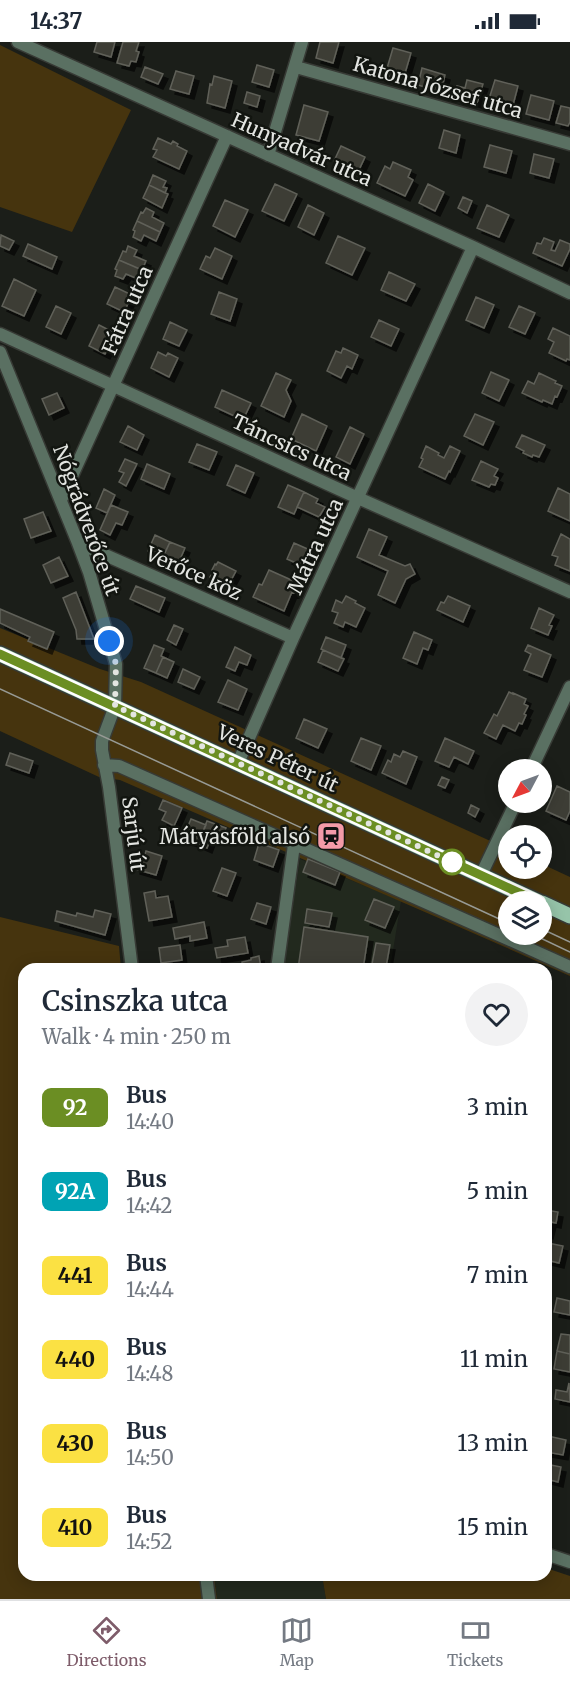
<!DOCTYPE html>
<meta charset="utf-8">
<style>
:root{--surface:#fff;--page:#f2f2f3;--text:#1f2937;--muted:#747a83;--line:#e0e1e3;--accent:#7e5c6a}
body{margin:0;font-family:Merriweather,serif;background:var(--page);color:var(--text);height:100vh;display:flex;flex-direction:column;font-size:22px;white-space:nowrap}
*{box-sizing:border-box;margin:0}
p{font-size:20px;color:var(--muted)}
.icon{flex:none;width:33px;height:33px;fill:none;stroke:currentColor;stroke-width:2;stroke-linecap:round;stroke-linejoin:round}
.map{position:relative;flex:1;overflow:hidden}
.drawer{position:absolute;left:18px;top:921px;width:534px;height:618px;display:flex;flex-direction:column;background:var(--surface);border-radius:18px;box-shadow:0 3px 15px #0003}
.drawer>*{flex:none}
.badge{padding:0 12px;border-radius:9px;font-size:21px;line-height:39px}
.needle{width:39px;rotate:229deg}
.fabs{position:absolute;left:498px;top:717px;display:grid;gap:12px}
.fabs a{display:grid;place-items:center;width:54px;height:54px;border-radius:50%;background:var(--surface);box-shadow:0 3px 15px #0003;font-size:30px}
.you{position:absolute;width:30px;height:30px;margin:-15px;border:4px solid #fff;border-radius:50%;background:#1a73e8;box-shadow:0 0 0 9px #1a73e833}
.map>.badge{position:absolute;translate:-50% -50%;box-shadow:0 0 0 3px #fff}
.round{display:grid;place-items:center;flex:none;width:63px;height:63px;border-radius:32px;background:var(--page)}
.summary{display:flex;align-items:center;justify-content:space-between;height:102px;padding:0 24px}
h1{font-size:28px;font-weight:600;line-height:45px}
ul{padding:0;list-style:none}
li{display:flex;align-items:center;gap:18px;height:84px;padding:0 24px}
li div{flex:1}
li b{display:block;font-size:22px}
li em{font-style:normal}
li .badge{min-width:66px;font-weight:700;text-align:center}
.status{display:flex;justify-content:space-between;align-items:center;height:42px;padding:0 30px;background:var(--surface);direction:ltr}
.status svg{height:16px;fill:currentColor}
.tab-bar{display:flex;justify-content:space-around;align-items:center;height:84px;border-top:2px solid var(--line);background:var(--surface);font-size:16px;color:var(--muted)}
.tab-bar a{display:grid;justify-items:center;gap:3px}
.tab-bar .current{color:var(--accent)}
.map>svg:first-child{display:block}
</style>
<div class="status"><b>14:37</b><svg viewBox="0 0 49 12"><path d="M0 12V9h3v3zM5 12V6h3v6zM10 12V3h3v9zM15 12V0h3v12zM26 1h20v11H26zM47 4h2v5h-2z"/></svg></div>
<div class="map">
<svg width="570" height="1557" viewBox="0 0 570 1557">
<defs>
<filter id="shadow"><feDropShadow dx="5" dy="5" stdDeviation="0" flood-color="#0009"/></filter>
</defs>
<rect width="100%" height="100%" fill="#1b1e19"/>
<!-- built -->
<path fill="#22291e" d="M 300,817 L 401,859 L 390,927 L 283,927 Z
M 214,1533 L 322,1533 L 326,1557 L 217,1557 Z"/>
<!-- green -->
<path fill="#46340e" fill-rule="evenodd" d="M 0,3 L 131,68 L 72,190 L 0,165 Z
M 0,586 L 100,627 L 141,640 L 508,807 L 508,826 L 542,826 L 542,822 L 570,835 L 570,934 C 421,867 270,804 120,738 L 99,735 L 0,689 ZM 508,860 L 542,860 L 542,892 L 508,892 Z
M 0,875 L 119,904 L 121,927 L 24,927 L 24,1533 L 214,1533 L 217,1557 L 0,1557 Z
M 546,1526 L 570,1534 L 570,1557 L 326,1557 L 322,1533 L 546,1533 Z"/>
<!-- building -->
<path fill="#3d3d36" stroke="#606159" stroke-width="1.5" filter="url(#shadow)" d="M 97,0 L 115,0 L 111,15 L 94,10 Z
M 123,0 L 139,0 L 136,9 L 139,10 L 136,20 L 131,19 L 129,24 L 117,21 Z
M 320,0 L 339,0 L 333,21 L 316,16 Z
M 393,6 L 411,11 L 403,38 L 385,33 Z
M 257,23 L 274,28 L 269,45 L 252,40 Z
M 145,25 L 163,32 L 158,42 L 141,35 Z
M 422,26 L 445,33 L 441,50 L 418,43 Z
M 176,29 L 194,34 L 189,52 L 170,47 Z
M 214,34 L 232,39 L 225,66 L 207,61 L 210,42 L 212,43 Z
M 467,38 L 483,42 L 477,61 L 454,54 L 457,44 L 465,46 Z
M 495,38 L 518,44 L 513,63 L 489,57 Z
M 247,50 L 260,54 L 257,65 L 244,61 Z
M 531,53 L 554,59 L 549,78 L 526,72 Z
M 304,63 L 328,70 L 319,99 L 296,93 Z
M 561,64 L 570,66 L 570,80 L 568,84 L 556,81 Z
M 444,88 L 460,93 L 456,111 L 439,106 Z
M 158,96 L 171,102 L 173,99 L 178,102 L 177,104 L 187,109 L 179,127 L 153,115 L 157,108 L 153,107 Z
M 490,103 L 512,109 L 506,131 L 484,125 Z
M 341,104 L 365,115 L 358,130 L 351,127 L 350,129 L 341,125 L 342,122 L 334,119 Z
M 534,112 L 554,117 L 549,136 L 530,131 Z
M 393,120 L 411,128 L 408,135 L 413,138 L 405,154 L 377,141 L 385,124 L 390,127 Z
M 153,133 L 166,139 L 163,145 L 167,146 L 165,151 L 149,143 Z
M 275,142 L 297,152 L 284,179 L 262,169 Z
M 428,142 L 444,150 L 435,169 L 419,161 Z
M 149,143 L 168,152 L 162,166 L 143,156 Z
M 463,155 L 472,159 L 467,171 L 458,166 Z
M 225,158 L 248,168 L 235,195 L 213,184 Z
M 308,163 L 324,171 L 314,193 L 298,185 Z
M 487,163 L 509,173 L 499,195 L 477,186 Z
M 146,166 L 154,170 L 152,175 L 164,181 L 160,190 L 137,179 L 141,170 L 143,171 Z
M 137,179 L 160,190 L 156,199 L 144,193 L 141,199 L 133,195 L 135,189 L 133,188 Z
M 1,193 L 14,199 L 9,208 L 0,204 Z
M 338,194 L 365,206 L 352,233 L 326,221 Z
M 544,196 L 554,200 L 551,208 L 555,209 L 560,198 L 570,202 L 570,207 L 562,224 L 533,211 L 537,201 L 541,202 Z
M 28,202 L 57,215 L 52,227 L 23,214 Z
M 128,204 L 137,208 L 134,214 L 146,219 L 142,228 L 119,218 L 123,209 L 126,210 Z
M 215,206 L 232,214 L 222,237 L 200,227 L 206,214 L 210,216 Z
M 119,218 L 142,228 L 138,237 L 126,232 L 123,237 L 115,234 L 117,228 L 115,227 Z
M 389,230 L 415,242 L 406,259 L 381,248 Z
M 14,237 L 36,248 L 24,274 L 2,264 Z
M 115,245 L 132,253 L 124,270 L 107,262 Z
M 219,250 L 237,257 L 230,279 L 211,272 Z
M 476,255 L 494,263 L 484,286 L 466,278 Z
M 56,264 L 71,271 L 61,292 L 46,285 Z
M 519,264 L 535,271 L 525,292 L 509,285 Z
M 379,278 L 399,287 L 391,304 L 371,295 Z
M 170,280 L 187,288 L 179,304 L 163,297 Z
M 99,283 L 115,291 L 105,312 L 89,304 Z
M 553,286 L 570,294 L 570,318 L 567,317 L 566,319 L 549,311 L 554,300 L 548,297 Z
M 343,306 L 358,313 L 352,327 L 347,324 L 341,336 L 327,329 L 336,309 L 341,311 Z
M 158,310 L 166,314 L 168,311 L 178,316 L 169,335 L 151,326 Z
M 491,330 L 509,338 L 499,359 L 482,351 Z
M 276,331 L 291,338 L 286,348 L 291,359 L 284,375 L 261,364 Z
M 539,331 L 556,339 L 555,341 L 562,344 L 557,355 L 555,354 L 552,362 L 543,358 L 542,360 L 522,351 L 528,339 L 534,342 Z
M 222,348 L 251,361 L 243,378 L 215,365 Z
M 57,351 L 64,366 L 49,373 L 42,357 Z
M 302,372 L 327,384 L 316,409 L 291,397 Z
M 475,372 L 494,380 L 483,403 L 464,394 Z
M 128,384 L 144,393 L 137,408 L 120,400 Z
M 350,385 L 364,392 L 350,422 L 336,415 Z
M 522,393 L 545,403 L 539,415 L 533,413 L 532,415 L 523,411 L 524,409 L 516,405 Z
M 197,402 L 217,410 L 209,428 L 189,420 Z
M 426,404 L 439,411 L 438,413 L 444,416 L 450,404 L 460,409 L 450,430 L 449,429 L 445,437 L 419,425 L 423,417 L 421,416 Z
M 125,417 L 137,422 L 126,444 L 119,440 L 124,431 L 119,429 Z
M 481,419 L 498,427 L 494,434 L 498,436 L 495,443 L 491,442 L 489,445 L 472,438 Z
M 147,422 L 170,432 L 164,447 L 141,437 Z
M 236,423 L 254,431 L 245,451 L 227,443 Z
M 288,443 L 304,450 L 294,472 L 278,465 Z
M 558,446 L 570,452 L 570,479 L 548,469 Z
M 104,447 L 115,453 L 107,471 L 96,466 Z
M 304,450 L 318,457 L 316,461 L 325,465 L 319,475 L 297,465 Z
M 111,463 L 128,470 L 122,483 L 116,481 L 110,493 L 100,488 Z
M 43,470 L 51,489 L 31,496 L 24,477 Z
M 369,487 L 387,495 L 379,513 L 405,524 L 410,522 L 415,532 L 406,537 L 395,561 L 378,553 L 388,529 L 357,515 Z
M 561,492 L 570,497 L 570,529 L 555,523 L 558,515 L 552,513 Z
M 155,493 L 170,500 L 163,515 L 148,509 Z
M 170,500 L 185,506 L 178,522 L 163,515 Z
M 294,501 L 312,509 L 305,525 L 287,517 Z
M 59,515 L 68,534 L 51,541 L 43,523 Z
M 218,520 L 236,529 L 228,544 L 210,535 L 214,529 L 212,528 L 215,522 L 216,523 Z
M 269,528 L 298,541 L 294,551 L 292,550 L 284,569 L 253,555 L 259,542 L 262,543 Z
M 136,544 L 165,556 L 159,570 L 130,557 Z
M 76,550 L 94,597 L 77,597 L 76,588 L 63,556 Z
M 346,554 L 356,559 L 355,561 L 365,566 L 356,585 L 345,580 L 343,585 L 334,581 L 338,571 L 332,569 L 336,558 L 342,561 Z
M 448,554 L 470,564 L 463,580 L 437,568 L 441,560 L 444,561 Z
M 539,566 L 554,573 L 549,583 L 552,584 L 548,593 L 531,586 Z
M 0,567 L 54,590 L 47,607 L 28,599 L 30,595 L 0,581 Z
M 174,583 L 183,587 L 176,603 L 167,598 Z
M 414,590 L 432,598 L 428,608 L 423,606 L 417,622 L 403,616 Z
M 326,595 L 346,603 L 341,616 L 321,607 Z
M 154,603 L 164,607 L 161,614 L 163,615 L 156,631 L 144,626 Z
M 528,603 L 551,613 L 542,635 L 524,628 L 531,612 L 525,609 Z
M 235,605 L 251,613 L 247,623 L 239,620 L 235,629 L 226,625 Z
M 323,608 L 344,617 L 338,629 L 318,620 Z
M 163,615 L 174,620 L 167,636 L 156,631 Z
M 183,627 L 200,635 L 194,647 L 178,640 Z
M 228,638 L 247,647 L 238,668 L 218,660 Z
M 509,650 L 513,652 L 513,651 L 526,657 L 524,662 L 528,664 L 524,672 L 526,673 L 522,682 L 519,681 L 515,689 L 503,683 L 496,697 L 484,691 L 494,672 L 497,674 Z
M 304,677 L 327,687 L 318,706 L 296,696 Z
M 361,696 L 381,704 L 371,728 L 351,719 Z
M 445,696 L 474,709 L 468,722 L 454,715 L 449,725 L 435,719 Z
M 403,709 L 417,715 L 406,742 L 382,731 L 388,718 L 391,720 L 394,712 L 400,715 Z
M 10,711 L 33,719 L 29,731 L 6,723 Z
M 442,735 L 449,738 L 445,746 L 438,743 Z
M 557,744 L 570,750 L 570,769 L 566,778 L 546,769 Z
M 163,758 L 182,766 L 174,784 L 162,778 L 166,770 L 159,767 Z
M 471,763 L 479,767 L 475,775 L 468,771 Z
M 191,777 L 206,783 L 198,802 L 183,796 Z
M 207,779 L 226,786 L 222,797 L 212,793 L 207,806 L 198,802 Z
M 259,801 L 279,808 L 273,825 L 254,818 Z
M 146,809 L 162,814 L 156,833 L 135,827 L 137,818 L 143,820 Z
M 308,817 L 340,830 L 335,843 L 303,830 Z
M 222,826 L 236,831 L 227,854 L 213,849 Z
M 155,849 L 156,856 L 168,854 L 172,875 L 149,879 L 144,851 Z
M 374,857 L 394,865 L 385,886 L 365,878 Z
M 257,861 L 271,865 L 266,882 L 251,877 Z
M 307,867 L 332,871 L 329,885 L 305,881 Z
M 95,868 L 111,872 L 105,893 L 55,879 L 57,869 L 76,874 L 77,871 L 93,875 Z
M 204,880 L 207,896 L 190,899 L 190,894 L 175,897 L 173,886 Z
M 304,885 L 368,895 L 363,927 L 298,927 Z
M 245,895 L 248,911 L 217,916 L 215,906 L 228,904 L 227,898 Z
M 376,901 L 390,903 L 386,925 L 372,922 Z
M 180,903 L 182,918 L 161,921 L 159,906 Z
M 259,914 L 261,927 L 243,927 L 242,920 L 251,918 L 251,916 Z
M 546,1168 L 558,1170 L 556,1181 L 551,1180 L 548,1192 L 546,1191 Z
M 548,1201 L 563,1204 L 559,1221 L 546,1218 Z
M 557,1256 L 570,1259 L 570,1273 L 554,1270 Z
M 561,1292 L 570,1293 L 570,1312 L 557,1309 Z
M 557,1309 L 570,1312 L 570,1330 L 554,1327 Z
M 569,1341 L 570,1360 L 555,1357 L 556,1348 L 567,1350 Z
M 548,1394 L 566,1398 L 563,1413 L 546,1410 Z
M 546,1422 L 561,1425 L 558,1440 L 546,1437 Z"/>
<g fill="none" stroke-linecap="round" stroke-linejoin="round">
<!-- minor casing -->
<g stroke="#373a35" stroke-width="15">
<path id="minor" d="M 18,0 L 473,205 L 570,251
M 296,25 L 570,102
M 268,113 L 302,0
M 0,292 L 358,456 L 570,550
M 0,310 L 78,501 L 89,530 L 116,622 L 115,664 L 102,699 L 102,708 L 109,745 L 132,927
M 61,458 L 227,94
M 78,501 L 293,596
M 238,721 L 293,596 L 473,205
M 104,723 L 119,724 C 269,791 420,857 570,925
M 531,728 L 570,645
M 481,833 L 516,760
M 277,927 L 294,803
M 546,1512 L 570,1520
M 206,1533 L 209,1557"/>
</g>
<!-- primary casing -->
<g stroke="#373a35" stroke-width="18">
<path id="primary" d="M 0,612 L 539,860
M 542,861 L 570,874"/>
</g>
<!-- minor -->
<use href="#minor" stroke="#5a7062" stroke-width="12"/>
<!-- primary -->
<use href="#primary" stroke="#96c4a9" stroke-width="15"/>
<!-- tram -->
<path stroke="#979a95" stroke-width="1.5" d="M 0,647 L 508,881
M 542,887 L 570,900
M 532,892 L 570,910"/>
</g>
<g fill="none" stroke-linecap="round" stroke-linejoin="round">
<!-- line casing -->
<g stroke="#fff" stroke-width="14">
<path id="line" d="M 0,612 L 539,860"/>
</g>
<!-- line -->
<use href="#line" stroke="#6b8e23" stroke-width="9"/>
<!-- walk -->
<path stroke="#e3e5e1" stroke-width="6" stroke-dasharray="0 10.8" d="M 109,599 L 116,622 L 115,664 L 452,820"/>
</g>
<!-- icons -->
<defs>
<g id="station-square" transform="scale(1.5)"><rect x="-9" y="-9" width="18" height="18" rx="4" fill="#f39aa8" stroke="#121510"/><path d="M-3-6H3Q5-6 5-4V2Q5 4 3 4L4.5 6H3L1.5 4h-3L-3 6H-4.5L-3 4Q-5 4-5 2V-4Q-5-6-3-6ZM-3.5-4v3h7v-3ZM-3.5 1v1.5H-2V1ZM2 1v1.5H3.5V1Z" fill="#111"/></g>
</defs>
<g fill-rule="evenodd">
<use href="#station-square" x="331" y="794"/>
</g>
<!-- markers -->
<circle fill="#fff" stroke="#6b8e23" stroke-width="3" cx="452" cy="820" r="12"/>
<g text-anchor="middle" dominant-baseline="central" stroke-width="5" stroke-linejoin="round" paint-order="stroke">
<!-- street labels -->
<g font-size="20" fill="#e3e5e1" stroke="#121510">
<text transform="translate(438 45) rotate(16)">Katona József utca</text>
<text transform="translate(302 107) rotate(24)">Hunyadvár utca</text>
<text transform="translate(127 268) rotate(-66)">Fátra utca</text>
<text transform="translate(292 405) rotate(25)">Táncsics utca</text>
<text transform="translate(87 478) rotate(70)">Nógrádverőce út</text>
<text transform="translate(315 504) rotate(-65)">Mátra utca</text>
<text transform="translate(194 531) rotate(24)">Verőce köz</text>
<text transform="translate(278 716) rotate(25)">Veres Péter út</text>
<text transform="translate(134 792) rotate(83)">Sarjú út</text>
</g>
<!-- poi labels -->
<g font-size="20" fill="#e3e5e1" stroke="#121510" text-anchor="end">
<text x="310" y="794">Mátyásföld alsó</text>
</g>
</g>
</svg>
<div class="fabs">
<a><svg class="needle" viewBox="-14 -14 28 28"><path d="M0-13l5 13h-10z" fill="#e53935"/><path d="M0 13l5-13h-10z" fill="#747a83"/></svg></a>
<a><svg class="icon" aria-label="locate" viewBox="0 0 24 24"><circle cx="12" cy="12" r="6"/><path d="M12 2v4M12 18v4M2 12h4M18 12h4"/></svg></a>
<a><svg class="icon" aria-label="layers" viewBox="0 0 24 24"><path d="M12 4l9 5-9 5-9-5zM3 14l9 5 9-5"/></svg></a>
</div>
<div class="you" style="left:109px;top:599px"></div>
<section class="drawer">
<div class="summary"><div><h1>Csinszka utca</h1><p>Walk · 4 min · 250 m</p></div><a class="round"><svg class="icon" aria-label="heart" viewBox="0 0 24 24"><path d="M12 20l-8-8c-3-5 5-10 8-4 3-6 11-1 8 4z"/></svg></a></div>
<ul>
<li><span class="badge" style="background:#6b8e23;color:#fff">92</span><div><b>Bus</b><p>14:40</p></div><em>3 min</em></li>
<li><span class="badge" style="background:#00a3b4;color:#fff">92A</span><div><b>Bus</b><p>14:42</p></div><em>5 min</em></li>
<li><span class="badge" style="background:#fbe143;color:#111">441</span><div><b>Bus</b><p>14:44</p></div><em>7 min</em></li>
<li><span class="badge" style="background:#fbe143;color:#111">440</span><div><b>Bus</b><p>14:48</p></div><em>11 min</em></li>
<li><span class="badge" style="background:#fbe143;color:#111">430</span><div><b>Bus</b><p>14:50</p></div><em>13 min</em></li>
<li><span class="badge" style="background:#fbe143;color:#111">410</span><div><b>Bus</b><p>14:52</p></div><em>15 min</em></li>
</ul>
</section>
</div>
<nav class="tab-bar">
<a class="current"><svg class="icon" aria-label="directions" viewBox="0 0 24 24"><path d="M12 3l9 9-9 9-9-9zM9 14v-3h6M13 9l2 2-2 2"/></svg>Directions</a>
<a><svg class="icon" aria-label="map" viewBox="0 0 24 24"><path d="M3 6l6-2 6 2 6-2v14l-6 2-6-2-6 2zM9 4v14M15 6v14"/></svg>Map</a>
<a><svg class="icon" aria-label="tickets" viewBox="0 0 24 24"><path d="M3 7h18v10H3zM15 7v10"/></svg>Tickets</a>
</nav>
